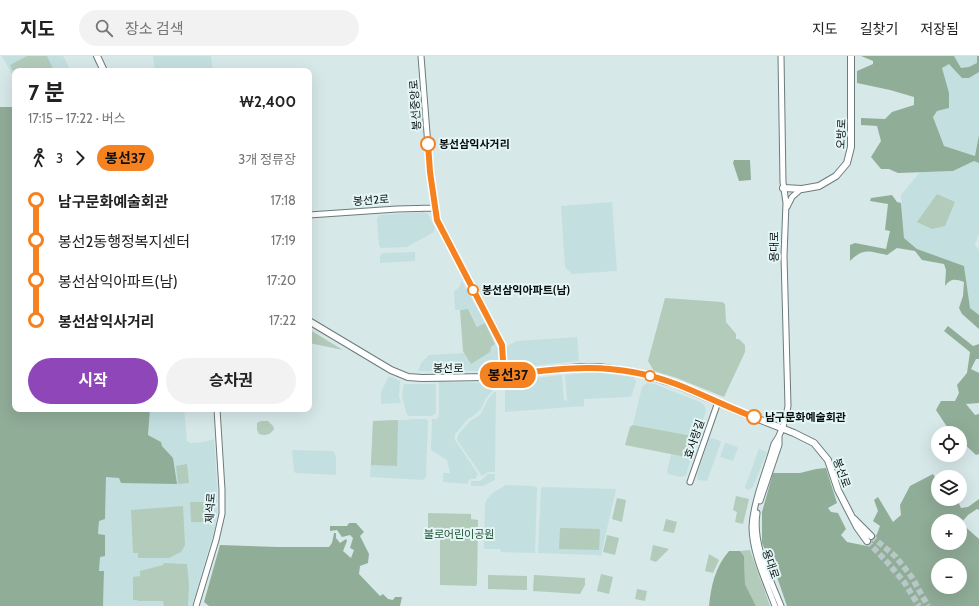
<!DOCTYPE html>
<html lang="ko">
<meta charset="utf-8">
<style>
:root{--surface:#fff;--page:#f2f2f2;--text:#222;--muted:#767676;--line:#e0e0e0;--accent:#8f46b9}
body{margin:0;font-family:Cabin,"Noto Sans KR",sans-serif;background:var(--page);color:var(--text);height:100vh;display:flex;flex-direction:column;font-size:15px;white-space:nowrap}
*{box-sizing:border-box;margin:0}
p{font-size:13px;color:var(--muted)}
.icon{flex:none;width:22px;height:22px;fill:none;stroke:currentColor;stroke-width:2;stroke-linecap:round;stroke-linejoin:round}
.map{position:relative;flex:1;overflow:hidden}
.sheet{position:absolute;left:12px;top:12px;width:300px;height:344px;display:flex;flex-direction:column;background:var(--surface);border-radius:8px;box-shadow:0 4px 16px #0002}
.sheet>*{flex:none}
.badge{padding:0 8px;border-radius:13px;font-size:14px;line-height:26px}
.tools{position:absolute;left:931px;top:370px;display:grid;gap:8px}
.tools a{display:grid;place-items:center;width:36px;height:36px;border-radius:50%;background:var(--surface);box-shadow:0 4px 16px #0002;font-size:20px}
.map>.badge{position:absolute;translate:-50% -50%;box-shadow:0 0 0 2px #fff}
.legs{display:flex;align-items:center;gap:6px;height:44px;padding:0 16px;font-size:13px}
.legs p{margin-inline-start:auto}
.head{display:flex;align-items:center;justify-content:space-between;height:68px;padding:0 16px}
h1{font-size:22px;font-weight:700;line-height:30px}
.button{display:flex;gap:8px;margin-top:auto;padding:8px 16px}
.button a{flex:1;height:46px;border-radius:24px;background:var(--accent);color:#fff;font-size:16px;font-weight:700;line-height:46px;text-align:center}
.button a+a{background:var(--page);color:var(--text)}
ul{padding:0 16px;list-style:none}
li{display:flex;align-items:center;gap:14px;height:40px;font-size:15px}
li i{display:grid;place-items:center;width:6px;height:100%;margin:0 5px;background:currentColor}
li i::after{content:'';width:10px;height:10px;margin:-5px;border:3px solid;border-radius:50%;background:var(--surface)}
li p{margin-inline-start:auto}
li:first-child i{background:linear-gradient(#0000 50%,currentColor 0)}
li:last-child i{background:linear-gradient(currentColor 50%,#0000 0)}
header{display:flex;align-items:center;gap:24px;box-sizing:border-box;height:56px;padding:0 20px;background:var(--surface);border-bottom:1px solid var(--line)}
header strong{font-size:19px}
nav{display:flex;gap:22px;margin-inline-start:auto;font-size:14px}
.search{width:280px;height:36px;background:var(--page);display:flex;align-items:center;gap:10px;box-sizing:border-box;padding:0 14px;border-radius:22px;color:var(--muted);font-size:15px}
.map>svg:first-child{display:block}
</style>
<header>
<strong>지도</strong>
<div class="search"><svg class="icon" aria-label="search" viewBox="0 0 24 24"><circle cx="10" cy="10" r="6"/><path d="M15 15l6 6"/></svg>장소 검색</div>
<nav><a>지도</a><a>길찾기</a><a>저장됨</a></nav>
</header>
<div class="map">
<svg width="979" height="550" viewBox="0 0 979 550">
<rect width="100%" height="100%" fill="#d7e8e8"/>
<!-- built -->
<path fill="#c4dfe0" d="M 2,0 L 63,0 L 71,15 L 15,15 L 15,24 Z
M 153,0 L 211,0 L 213,15 L 155,15 Z
M 928,0 L 979,0 L 979,79 L 976,100 L 943,90 L 933,61 Z
M 974,105 L 979,107 L 979,176 L 975,189 L 979,194 L 979,259 L 970,252 L 964,210 L 917,193 L 904,182 L 901,139 L 920,116 L 953,115 Z
M 612,146 L 617,215 L 572,218 L 565,211 L 561,150 Z
M 424,156 L 428,158 L 435,172 L 434,176 L 407,191 L 381,192 L 379,190 L 377,162 L 380,159 Z
M 415,196 L 415,205 L 380,207 L 380,200 L 383,197 Z
M 462,225 L 485,267 L 478,271 L 468,253 L 455,254 L 454,236 L 459,231 Z
M 577,281 L 579,305 L 511,312 L 507,308 L 505,291 L 517,285 Z
M 495,288 L 499,296 L 499,310 L 494,315 L 418,315 L 421,307 L 429,299 L 465,297 L 471,308 Z
M 594,316 L 633,321 L 636,326 L 631,341 L 584,343 L 584,350 L 505,356 L 505,329 L 509,325 L 562,319 L 564,345 L 567,344 L 565,319 Z
M 389,320 L 400,325 L 399,341 L 400,343 L 401,347 L 381,348 L 381,336 Z
M 439,326 L 493,327 L 495,328 L 495,332 L 486,342 L 481,353 L 472,361 L 468,363 L 455,378 L 455,384 L 478,418 L 475,423 L 471,423 L 468,425 L 468,428 L 443,426 L 443,417 L 450,417 L 447,404 L 431,394 L 432,363 L 437,363 L 439,360 Z
M 647,327 L 654,328 L 700,346 L 704,349 L 706,354 L 698,381 L 633,369 L 642,331 Z
M 404,328 L 435,328 L 436,330 L 436,357 L 432,360 L 408,360 L 406,356 L 402,340 Z
M 494,336 L 496,336 L 495,416 L 488,416 L 482,420 L 457,384 L 458,379 L 469,366 L 481,358 L 488,343 Z
M 150,353 L 184,353 L 187,385 L 190,387 L 204,386 L 214,383 L 217,429 L 217,458 L 214,475 L 192,550 L 103,550 L 104,515 L 99,515 L 100,501 L 105,479 L 98,479 L 99,465 L 105,463 L 106,420 L 119,422 L 173,402 L 162,390 L 161,386 L 148,379 Z
M 410,363 L 426,363 L 428,365 L 426,421 L 423,424 L 370,421 L 373,365 L 408,364 Z
M 712,382 L 720,385 L 721,386 L 707,425 L 698,424 L 697,420 L 709,383 Z
M 725,387 L 726,387 L 737,391 L 738,392 L 733,405 L 720,401 Z
M 759,393 L 767,396 L 753,431 L 749,434 L 746,433 L 745,431 Z
M 292,394 L 333,395 L 336,400 L 336,419 L 296,417 L 294,416 Z
M 671,398 L 691,402 L 686,419 L 681,421 L 668,418 L 667,416 Z
M 488,418 L 495,418 L 495,424 L 483,430 L 471,430 L 471,425 L 480,425 Z
M 506,429 L 534,430 L 537,432 L 535,497 L 501,496 L 500,493 L 484,493 L 485,448 L 487,443 L 494,436 Z
M 543,431 L 616,433 L 601,500 L 595,499 L 538,497 L 541,433 Z"/>
<!-- green -->
<path fill="#b3cbba" d="M 27,0 L 47,0 L 54,15 L 15,15 L 15,19 L 10,9 Z
M 937,138 L 955,146 L 945,170 L 932,173 L 917,166 Z
M 665,242 L 722,246 L 725,248 L 726,266 L 736,278 L 736,283 L 739,283 L 745,289 L 745,296 L 724,341 L 677,322 L 654,315 L 648,305 Z
M 468,253 L 477,271 L 485,267 L 495,288 L 491,291 L 490,296 L 471,308 L 463,295 L 460,254 Z
M 310,274 L 343,294 L 309,287 L 309,276 Z
M 398,364 L 397,410 L 371,409 L 373,365 Z
M 261,365 L 268,365 L 273,370 L 274,373 C 270,379 266,380 259,378 L 257,374 L 257,367 Z
M 633,369 L 698,381 L 691,402 L 625,389 L 630,371 Z
M 187,408 L 189,427 L 178,428 L 176,410 Z
M 736,440 L 749,443 L 743,468 L 735,466 L 737,456 L 733,454 Z
M 617,442 L 626,444 L 622,466 L 612,463 Z
M 190,446 L 206,446 L 207,466 L 191,466 Z
M 183,450 L 185,489 L 181,496 L 169,502 L 138,502 L 138,497 L 133,497 L 131,454 Z
M 428,457 L 471,458 L 471,463 L 478,464 L 477,528 L 476,530 L 440,529 L 440,474 L 428,474 Z
M 666,463 L 677,466 L 674,477 L 663,475 Z
M 560,472 L 600,473 L 599,494 L 559,493 Z
M 607,479 L 619,482 L 615,499 L 603,496 Z
M 653,489 L 669,493 L 656,506 L 650,504 Z
M 750,494 L 770,550 L 756,550 L 745,528 L 744,500 L 740,495 Z
M 709,498 L 719,504 L 713,517 L 705,515 Z
M 164,507 L 187,508 L 189,529 L 188,550 L 164,550 L 163,545 L 138,545 L 137,544 L 133,544 L 133,521 L 140,520 L 140,515 L 163,509 Z
M 601,518 L 613,521 L 609,538 L 597,535 Z
M 488,519 L 527,520 L 527,534 L 488,533 Z
M 534,519 L 585,522 L 585,529 L 580,538 L 533,535 Z
M 637,533 L 647,535 L 645,545 L 635,543 Z"/>
<!-- forest -->
<path fill="#90ad98" fill-rule="evenodd" d="M 861,0 L 954,0 L 961,12 L 969,11 L 977,7 L 977,0 L 979,0 L 979,16 L 969,22 L 962,22 L 949,8 L 942,12 L 949,37 L 949,52 L 937,55 L 933,61 L 944,90 L 975,100 L 979,79 L 979,107 L 974,105 L 953,115 L 898,117 L 889,113 L 881,113 L 871,101 L 881,85 L 877,70 L 861,69 L 861,62 L 885,63 L 892,56 L 914,49 L 914,41 L 890,34 L 857,27 L 857,15 L 873,8 L 873,5 Z
M 0,51 L 15,51 L 15,353 L 150,353 L 148,379 L 161,386 L 162,390 L 173,402 L 177,428 L 121,427 L 119,422 L 106,421 L 105,463 L 99,465 L 98,478 L 105,479 L 105,500 L 100,501 L 99,515 L 104,515 L 103,550 L 0,550 Z
M 734,104 L 750,104 L 751,124 L 739,125 L 733,107 Z
M 892,139 L 897,146 L 901,147 L 904,182 L 917,193 L 964,210 L 970,252 L 979,259 L 979,273 L 962,258 L 959,252 L 963,240 L 964,226 C 955,223 951,222 945,230 L 946,214 L 944,208 L 922,204 L 915,195 L 897,192 L 887,199 C 870,196 864,191 850,205 L 850,189 L 855,187 L 886,193 L 890,175 L 885,174 L 888,148 L 870,145 L 871,142 Z
M 948,270 L 973,290 L 979,288 L 979,303 L 976,303 L 971,313 L 979,317 L 979,347 L 966,348 L 975,359 L 979,358 L 979,398 L 976,399 L 960,384 L 960,377 L 951,377 L 936,354 L 941,345 L 955,345 L 959,337 L 957,329 L 967,317 L 970,296 L 944,275 Z
M 826,412 L 837,447 L 828,452 L 831,456 L 838,457 L 846,473 L 841,479 L 847,486 L 867,490 L 877,478 L 880,470 L 873,465 L 878,455 L 874,444 L 878,441 L 893,466 L 901,459 L 900,449 L 910,430 L 933,418 L 938,426 L 938,443 L 957,443 L 961,452 L 968,451 L 979,443 L 979,454 L 977,453 L 968,459 L 961,467 L 979,483 L 979,550 L 787,550 L 776,518 L 762,487 L 762,456 L 773,417 L 800,417 L 816,413 ZM 938,465 L 960,465 L 960,487 L 938,487 ZM 938,509 L 960,509 L 960,531 L 938,531 Z
M 349,467 L 356,467 L 364,476 L 360,480 L 369,498 L 368,507 L 360,510 L 359,518 L 380,540 L 383,538 L 388,543 L 393,544 L 395,541 L 402,541 L 400,550 L 209,550 L 204,546 L 220,489 L 278,491 L 329,491 L 332,487 L 334,477 L 336,477 L 336,482 L 340,487 L 346,483 L 347,485 L 343,495 L 351,502 L 354,494 L 350,492 L 353,482 L 350,479 L 342,481 L 337,474 L 330,475 L 330,470 L 347,470 Z
M 729,495 L 740,495 L 744,500 L 745,528 L 756,550 L 709,550 C 711,530 715,511 729,495 Z"/>
<g fill="none" stroke-linecap="round" stroke-linejoin="round">
<!-- secondary-tunnel -->
<path stroke="#b8c7c7" stroke-width="6" stroke-dasharray="6 3" stroke-linecap="butt" d="M 871,480 L 895,500 L 911,520 L 928,550
M 867,485 L 888,507 L 904,526 L 919,550"/>
<!-- tertiary casing -->
<g stroke="#6c7b7c" stroke-width="7">
<path id="tertiary" d="M 421,0 L 430,116 L 437,164 L 502,289 L 503,305 L 502,320
M 787,151 L 792,141 L 801,133
M 309,159 L 397,153 L 435,152
M 690,426 L 718,346
M 760,445 L 779,389 L 779,381
M 757,457 C 752,488 770,522 781,550
M 196,550 L 216,484 L 222,458 L 222,434 L 217,353
M 775,550 C 766,526 752,496 752,471 C 753,446 767,413 774,388 C 782,377 786,363 788,350 L 784,200 L 786,147 L 783,126 L 781,0"/>
</g>
<!-- secondary casing -->
<g stroke="#6c7b7c" stroke-width="8">
<path id="secondary" d="M 97,0 L 104,15
M 783,132 L 802,133 L 819,130 L 836,120 L 847,107 L 851,91 L 851,0
M 309,265 L 391,314 L 408,321 L 422,322 L 488,321 L 549,314 L 581,311 L 599,311 L 639,317 L 675,328 L 748,359 L 794,377 L 814,387 L 828,404 L 838,434 L 857,471 L 867,485
M 854,463 L 871,480"/>
</g>
<!-- tertiary -->
<use href="#tertiary" stroke="#fff" stroke-width="5"/>
<!-- secondary -->
<use href="#secondary" stroke="#fff" stroke-width="6"/>
</g>
<g fill="none" stroke-linecap="round" stroke-linejoin="round">
<!-- line-1 casing -->
<g stroke="#fff" stroke-width="9">
<path id="line-1" d="M 428,88 L 430,116 L 437,164 L 502,289 L 503,305 L 502,320 C 564,311 615,305 676,328 C 702,338 727,351 754,361"/>
</g>
<!-- line-1 -->
<use href="#line-1" stroke="#f58220" stroke-width="6"/>
</g>
<!-- markers -->
<g fill="#fff" stroke="#f58220" stroke-width="2">
<circle cx="428" cy="88" r="7"/>
<circle cx="473" cy="234" r="5"/>
<circle cx="650" cy="320" r="5"/>
<circle cx="754" cy="361" r="7"/>
</g>
<g text-anchor="middle" dominant-baseline="central" stroke-width="4" stroke-linejoin="round" paint-order="stroke">
<!-- street labels -->
<g font-size="11" fill="#080d0d" stroke="#e4f5f5">
<text transform="translate(415 49) rotate(-94)">봉선중앙로</text>
<text transform="translate(841 78) rotate(-88)">오방로</text>
<text transform="translate(371 144) rotate(-4)">봉선2로</text>
<text transform="translate(774 191) rotate(-90)">용대로</text>
<text x="448" y="312">봉선로</text>
<text transform="translate(694 383) rotate(-71)">효사랑길</text>
<text transform="translate(842 417) rotate(70)">봉선로</text>
<text transform="translate(210 452) rotate(-86)">제석로</text>
<text transform="translate(771 508) rotate(71)">용대로</text>
</g>
<!-- stop labels -->
<g font-size="11" font-weight="bold" fill="#080d0d" stroke="#e4f5f5" text-anchor="start">
<text x="439" y="88">봉선삼익사거리</text>
<text x="482" y="234">봉선삼익아파트(남)</text>
<text x="765" y="361">남구문화예술회관</text>
</g>
<!-- park labels -->
<g font-size="11" fill="#255537" stroke="#e4f5f5">
<text x="459" y="478">불로어린이공원</text>
</g>
</g>
</svg>
<div class="tools">
<a><svg class="icon" aria-label="locate" viewBox="0 0 24 24"><circle cx="12" cy="12" r="6"/><path d="M12 2v4M12 18v4M2 12h4M18 12h4"/></svg></a>
<a><svg class="icon" aria-label="layers" viewBox="0 0 24 24"><path d="M12 4l9 5-9 5-9-5zM3 14l9 5 9-5"/></svg></a>
<a>+</a>
<a>−</a>
</div>
<b class="badge" style="left:508px;top:319px;background:#f58220;color:#111">봉선37</b>
<section class="sheet">
<div class="head"><div><h1>7 분</h1><p>17:15 – 17:22 · 버스</p></div><b>₩2,400</b></div>
<div class="legs"><svg class="icon" aria-label="walk" viewBox="0 0 24 24"><circle cx="13" cy="4" r="2"/><path d="M13 8l-2 6 4 7M11 14l-3 7M7 12l3-4h3l4 4"/></svg>3<svg class="icon" aria-label="forward" viewBox="0 0 24 24"><path d="M9 5l7 7-7 7"/></svg><b class="badge" style="background:#f58220;color:#111">봉선37</b><p>3개 정류장</p></div>
<ul>
<li><i style="color:#f58220"></i><b>남구문화예술회관</b><p>17:18</p></li>
<li><i style="color:#f58220"></i><span>봉선2동행정복지센터</span><p>17:19</p></li>
<li><i style="color:#f58220"></i><span>봉선삼익아파트(남)</span><p>17:20</p></li>
<li><i style="color:#f58220"></i><b>봉선삼익사거리</b><p>17:22</p></li>
</ul>
<div class="button"><a>시작</a><a>승차권</a></div>
</section>
</div>
